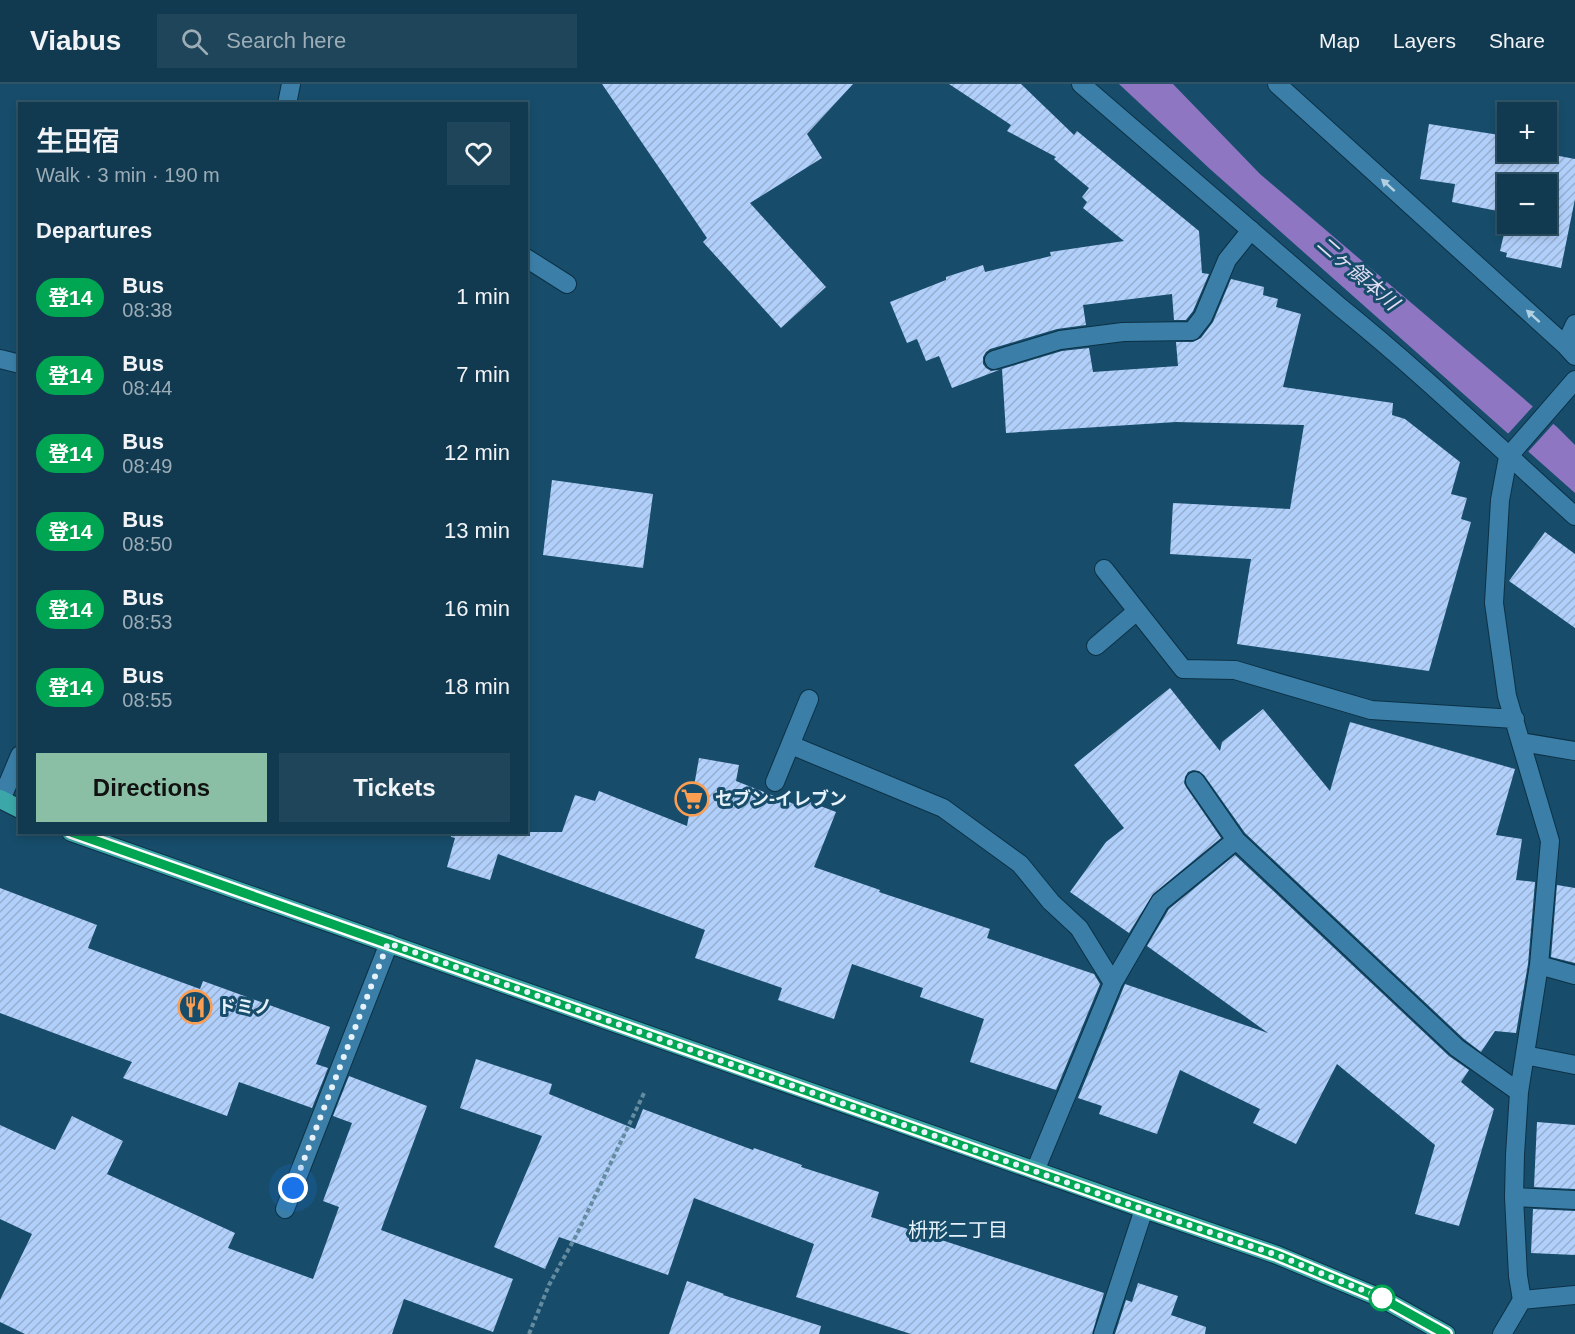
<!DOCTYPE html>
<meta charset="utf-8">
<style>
:root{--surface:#113a50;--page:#1e455a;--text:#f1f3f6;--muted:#9cadb7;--line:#305467;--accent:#8abfa5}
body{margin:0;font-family:Arial,"Noto Sans JP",sans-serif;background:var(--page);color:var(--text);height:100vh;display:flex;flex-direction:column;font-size:22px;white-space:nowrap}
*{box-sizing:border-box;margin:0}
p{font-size:20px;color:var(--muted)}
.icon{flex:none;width:33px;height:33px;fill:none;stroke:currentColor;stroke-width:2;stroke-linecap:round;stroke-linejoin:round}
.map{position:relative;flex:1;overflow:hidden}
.drawer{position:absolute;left:18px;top:18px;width:510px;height:732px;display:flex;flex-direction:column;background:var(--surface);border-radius:0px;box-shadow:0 3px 9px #0003,0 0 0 2px var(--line)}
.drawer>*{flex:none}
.badge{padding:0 12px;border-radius:20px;font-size:21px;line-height:39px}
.fabs{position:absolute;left:1497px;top:18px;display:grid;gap:12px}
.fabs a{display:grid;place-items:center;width:60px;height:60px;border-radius:0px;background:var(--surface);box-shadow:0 3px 9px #0003,0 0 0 2px var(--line);font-size:30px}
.you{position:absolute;width:30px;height:30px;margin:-15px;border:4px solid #fff;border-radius:50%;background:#1a73e8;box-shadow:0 0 0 9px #1a73e833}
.map>.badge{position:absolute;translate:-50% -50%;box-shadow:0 0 0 3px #fff}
h2{padding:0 18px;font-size:22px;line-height:54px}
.round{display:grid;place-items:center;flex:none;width:63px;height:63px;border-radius:0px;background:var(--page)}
.summary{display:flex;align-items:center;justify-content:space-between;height:102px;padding:0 18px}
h1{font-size:28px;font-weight:600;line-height:45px}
.button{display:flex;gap:12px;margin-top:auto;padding:12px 18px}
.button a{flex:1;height:69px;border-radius:0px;background:var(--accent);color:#111;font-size:24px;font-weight:600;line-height:69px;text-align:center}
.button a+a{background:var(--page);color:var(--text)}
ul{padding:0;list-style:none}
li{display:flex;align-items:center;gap:18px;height:78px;padding:0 18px}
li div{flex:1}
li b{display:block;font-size:22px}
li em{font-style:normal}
li .badge{min-width:66px;font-weight:700;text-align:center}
header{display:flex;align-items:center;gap:36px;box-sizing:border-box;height:84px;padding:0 30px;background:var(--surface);border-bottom:2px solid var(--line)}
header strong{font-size:28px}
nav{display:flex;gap:33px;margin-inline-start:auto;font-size:21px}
.search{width:420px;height:54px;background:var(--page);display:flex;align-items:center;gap:15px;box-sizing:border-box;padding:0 21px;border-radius:0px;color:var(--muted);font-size:22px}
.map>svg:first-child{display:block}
</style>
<header>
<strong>Viabus</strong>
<div class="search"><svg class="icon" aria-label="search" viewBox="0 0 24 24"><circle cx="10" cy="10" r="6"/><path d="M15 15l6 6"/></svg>Search here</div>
<nav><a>Map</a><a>Layers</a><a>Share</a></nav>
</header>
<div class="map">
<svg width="1575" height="1250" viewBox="0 0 1575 1250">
<defs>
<pattern id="building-hatch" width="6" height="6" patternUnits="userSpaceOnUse" patternTransform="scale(1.5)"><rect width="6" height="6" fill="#b1cffb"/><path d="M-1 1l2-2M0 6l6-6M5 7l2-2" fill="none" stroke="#96aecf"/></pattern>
</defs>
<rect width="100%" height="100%" fill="#174d6a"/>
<!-- water -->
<path fill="#8e76c3" d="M 1119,0 L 1173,0 L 1260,90 L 1557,343 L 1575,361 L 1575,409 L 1210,85 Z"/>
<!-- pier -->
<path fill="#174d6a" d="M 1535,320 L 1555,338 L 1526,370 L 1506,352 Z"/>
<!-- building -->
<path fill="url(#building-hatch)" d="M 602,0 L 853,0 L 807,50 L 822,74 L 750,119 L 826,203 L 781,244 L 703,158 L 707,154 Z
M 949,0 L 1021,0 L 1074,51 L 1077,47 L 1199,147 L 1202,189 L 1209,190 L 1193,227 L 1186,236 L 1174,236 L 1172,210 L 1083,221 L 1086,241 L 1057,245 L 990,265 L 986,268 L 983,273 L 983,280 L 986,284 L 991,287 L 999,286 L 952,304 L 939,272 L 926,277 L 917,255 L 907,259 L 890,218 L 946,196 L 946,193 L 983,181 L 985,188 L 1051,172 L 1050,168 L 1124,157 L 1083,124 L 1087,118 L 1082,113 L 1089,104 L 1054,75 L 1056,73 L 1007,47 L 1011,41 Z
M 1429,40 L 1506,52 L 1504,61 L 1508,61 L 1508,68 L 1538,68 L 1575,75 L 1575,115 L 1561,184 L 1506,173 L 1507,169 L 1500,167 L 1508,132 L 1508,140 L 1546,140 L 1546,100 L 1508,100 L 1508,129 L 1452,118 L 1455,100 L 1420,95 Z
M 1231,195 L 1264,203 L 1263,211 L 1278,215 L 1276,223 L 1301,230 L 1283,303 L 1393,319 L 1392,331 L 1405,335 L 1460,378 L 1451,410 L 1467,414 L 1461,435 L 1471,438 L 1429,587 L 1237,560 L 1251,475 L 1170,470 L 1173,419 L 1290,425 L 1304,341 L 1176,338 L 1006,349 L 1002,285 L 1062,267 L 1089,264 L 1093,288 L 1178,282 L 1176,258 L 1193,258 L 1201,254 L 1213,238 Z
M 552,396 L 653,410 L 643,484 L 543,471 Z
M 1545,448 L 1575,470 L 1575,544 L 1509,497 Z
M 1170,604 L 1220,667 L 1222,658 L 1263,625 L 1330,707 L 1350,638 L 1515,685 L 1496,751 L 1522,755 L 1516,796 L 1535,798 L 1528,880 L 1516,949 L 1495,947 L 1481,968 L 1464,955 L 1245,749 L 1204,691 L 1199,687 L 1193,686 L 1188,688 L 1185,693 L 1184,699 L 1186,703 L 1221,754 L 1153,810 L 1129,849 L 1070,808 L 1106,758 L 1124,744 L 1074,681 Z
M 699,674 L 739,681 L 736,697 L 794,720 L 797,713 L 836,728 L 814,783 L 880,806 L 879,808 L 990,845 L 987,854 L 1094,890 L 1100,900 L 1056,1006 L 970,978 L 984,935 L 920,913 L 923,904 L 852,880 L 834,935 L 778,916 L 782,904 L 695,874 L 705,846 L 498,770 L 490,796 L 447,783 L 455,754 L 451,753 L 452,748 L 562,748 L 575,711 L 595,717 L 599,707 L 687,742 Z
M 1235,771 L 1449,972 L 1469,986 L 1461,998 L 1494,1025 L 1459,1142 L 1415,1130 L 1435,1061 L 1337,980 L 1296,1060 L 1253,1039 L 1260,1025 L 1180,986 L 1157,1050 L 1099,1030 L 1102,1022 L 1078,1014 L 1125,900 L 1268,949 L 1147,862 L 1169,825 Z
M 1557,801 L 1575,804 L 1575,879 L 1551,873 Z
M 0,804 L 97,841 L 88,864 L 200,905 L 203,897 L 330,943 L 316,980 L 328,984 L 312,1024 L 239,998 L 227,1032 L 123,994 L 132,978 L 0,929 Z
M 476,975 L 552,1000 L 549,1010 L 635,1045 L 643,1025 L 753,1066 L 754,1064 L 802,1081 L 801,1083 L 879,1108 L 871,1133 L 1104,1209 L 1092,1250 L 911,1250 L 796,1213 L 814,1160 L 694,1114 L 668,1191 L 559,1153 L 545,1185 L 494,1163 L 542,1052 L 460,1024 Z
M 349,992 L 427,1022 L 381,1146 L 513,1195 L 493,1248 L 404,1215 L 392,1250 L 25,1250 L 0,1238 L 0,1216 L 32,1150 L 0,1135 L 0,1041 L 55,1066 L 72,1032 L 123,1057 L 107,1090 L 235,1149 L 228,1164 L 313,1195 L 339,1123 L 323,1117 L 352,1039 L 333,1032 Z
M 1537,1038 L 1575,1041 L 1575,1105 L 1534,1103 Z
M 1533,1125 L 1575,1127 L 1575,1171 L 1531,1169 Z
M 687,1197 L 724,1210 L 723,1211 L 821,1242 L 819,1250 L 669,1250 Z
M 1138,1199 L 1178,1212 L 1171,1231 L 1206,1243 L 1205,1250 L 1115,1250 L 1126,1216 L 1132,1218 Z"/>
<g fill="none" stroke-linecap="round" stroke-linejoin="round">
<!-- lane casing -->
<g stroke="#0c3146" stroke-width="20">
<path id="lane" d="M 526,174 L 567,200
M 0,275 L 20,280
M 994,276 L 1060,256 L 1123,248 L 1192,247 L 1203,233 L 1227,176 L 1251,146
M 1104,485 L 1183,585 L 1235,586 L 1371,626 L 1515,635
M 1096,562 L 1137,527
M 1521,658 L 1575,667
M 791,661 L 943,724 L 1020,780 L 1051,818 L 1079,844 L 1113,899
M 1195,697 L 1236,756 L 1457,964 L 1519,1008
M 775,698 L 809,615
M 1539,881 L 1575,891
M 1525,971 L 1575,981
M 1035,1087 L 1113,899 L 1160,818 L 1236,756
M 1514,1113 L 1575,1116
M 285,1125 L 389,859
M 1522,1216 L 1518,1192 L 1514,1113 L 1515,1071 L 1519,1008 L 1539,881 L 1550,757 L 1507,612 L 1494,519 L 1500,416 L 1508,373 L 1575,296
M 1103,1250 L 1144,1125"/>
</g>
<!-- street casing -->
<g stroke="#0c3146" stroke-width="20">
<path id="street" d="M 1081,0 L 1340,223 C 1422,289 1497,362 1575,432
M 1277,0 L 1565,261 L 1575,272
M 287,20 L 291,0
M 1565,261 L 1575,240
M 1,716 L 20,671
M 1502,1250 L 1522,1216 L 1575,1211"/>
</g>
<!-- primary casing -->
<g stroke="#0c3146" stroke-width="20">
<path id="primary" d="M 0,715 L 20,725
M 71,748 L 1144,1125 L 1277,1171 L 1383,1215 L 1446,1250"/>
</g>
<!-- path -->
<path stroke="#648ba0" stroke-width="4" stroke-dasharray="4.5 3" stroke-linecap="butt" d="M 529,1250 L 549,1201 L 577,1150 L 645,1007"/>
<!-- lane -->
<use href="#lane" stroke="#3b7fa8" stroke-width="18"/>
<!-- street -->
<use href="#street" stroke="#3b7fa8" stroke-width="18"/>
<!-- primary -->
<use href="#primary" stroke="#3ca7a8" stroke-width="18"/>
</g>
<!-- one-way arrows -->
<defs><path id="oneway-solid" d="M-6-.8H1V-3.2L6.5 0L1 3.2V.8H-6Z" transform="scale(1.5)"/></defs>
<g fill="#b2d0e2">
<use href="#oneway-solid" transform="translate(1388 101) rotate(-138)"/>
<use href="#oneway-solid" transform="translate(1533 232) rotate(-138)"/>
</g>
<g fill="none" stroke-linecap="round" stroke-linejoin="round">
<!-- line casing -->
<g stroke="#fff" stroke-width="14">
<path id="line" d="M 71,748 L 1122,1118 L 1277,1171 L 1383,1215 L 1446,1250"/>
</g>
<!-- line -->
<use href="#line" stroke="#00a651" stroke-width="9"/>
<!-- walk -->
<path stroke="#e5f2fb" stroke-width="6" stroke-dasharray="0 10.8" d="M 293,1104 L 388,859 L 1122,1118 L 1277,1171 L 1382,1214"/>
</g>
<!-- icons -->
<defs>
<g id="supermarket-ring" transform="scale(1.725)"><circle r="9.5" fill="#174d6a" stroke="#fc9e52" stroke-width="1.5"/><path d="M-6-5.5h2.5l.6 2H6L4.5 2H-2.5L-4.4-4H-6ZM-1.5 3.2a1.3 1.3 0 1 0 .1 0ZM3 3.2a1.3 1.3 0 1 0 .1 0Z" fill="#fc9e52"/></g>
<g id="restaurant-ring" transform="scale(1.725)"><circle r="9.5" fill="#174d6a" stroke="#fc9e52" stroke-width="1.5"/><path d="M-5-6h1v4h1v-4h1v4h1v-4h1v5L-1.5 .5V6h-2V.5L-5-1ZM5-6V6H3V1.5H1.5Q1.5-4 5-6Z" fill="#fc9e52"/></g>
</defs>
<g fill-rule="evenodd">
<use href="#supermarket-ring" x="692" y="715"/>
<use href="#restaurant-ring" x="195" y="923"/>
</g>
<!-- markers -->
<circle fill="#fff" stroke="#00a651" stroke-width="3" cx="1382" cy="1214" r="12"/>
<g text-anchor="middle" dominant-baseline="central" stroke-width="6" stroke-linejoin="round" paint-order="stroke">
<!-- poi labels -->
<g font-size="18" font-weight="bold" fill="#e5f2fb" stroke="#174d6a" text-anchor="start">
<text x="715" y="715">セブン-イレブン</text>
<text x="218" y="923">ドミノ</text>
</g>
<!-- water labels -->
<g font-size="20" font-style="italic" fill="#e4dff4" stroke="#174d6a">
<text transform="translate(1358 189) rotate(41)">二ヶ領本川</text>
</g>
<!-- neighbourhood labels -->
<g font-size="20" fill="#e5f2fb" stroke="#174d6a">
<text x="958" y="1146">枡形二丁目</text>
</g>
</g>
</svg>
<div class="fabs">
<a>+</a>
<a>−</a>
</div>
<div class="you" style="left:293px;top:1104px"></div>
<section class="drawer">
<div class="summary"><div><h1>生田宿</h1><p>Walk · 3 min · 190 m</p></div><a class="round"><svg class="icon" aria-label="heart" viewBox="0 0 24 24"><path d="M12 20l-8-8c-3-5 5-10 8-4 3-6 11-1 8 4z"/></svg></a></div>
<h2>Departures</h2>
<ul>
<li><span class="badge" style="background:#00a651;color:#fff">登14</span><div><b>Bus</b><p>08:38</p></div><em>1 min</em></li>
<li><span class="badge" style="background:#00a651;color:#fff">登14</span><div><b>Bus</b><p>08:44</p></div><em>7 min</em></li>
<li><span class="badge" style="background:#00a651;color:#fff">登14</span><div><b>Bus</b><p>08:49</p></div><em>12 min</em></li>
<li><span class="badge" style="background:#00a651;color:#fff">登14</span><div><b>Bus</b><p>08:50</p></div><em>13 min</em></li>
<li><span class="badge" style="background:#00a651;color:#fff">登14</span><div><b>Bus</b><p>08:53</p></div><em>16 min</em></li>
<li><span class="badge" style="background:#00a651;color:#fff">登14</span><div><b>Bus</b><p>08:55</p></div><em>18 min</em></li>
</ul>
<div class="button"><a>Directions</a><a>Tickets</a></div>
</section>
</div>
